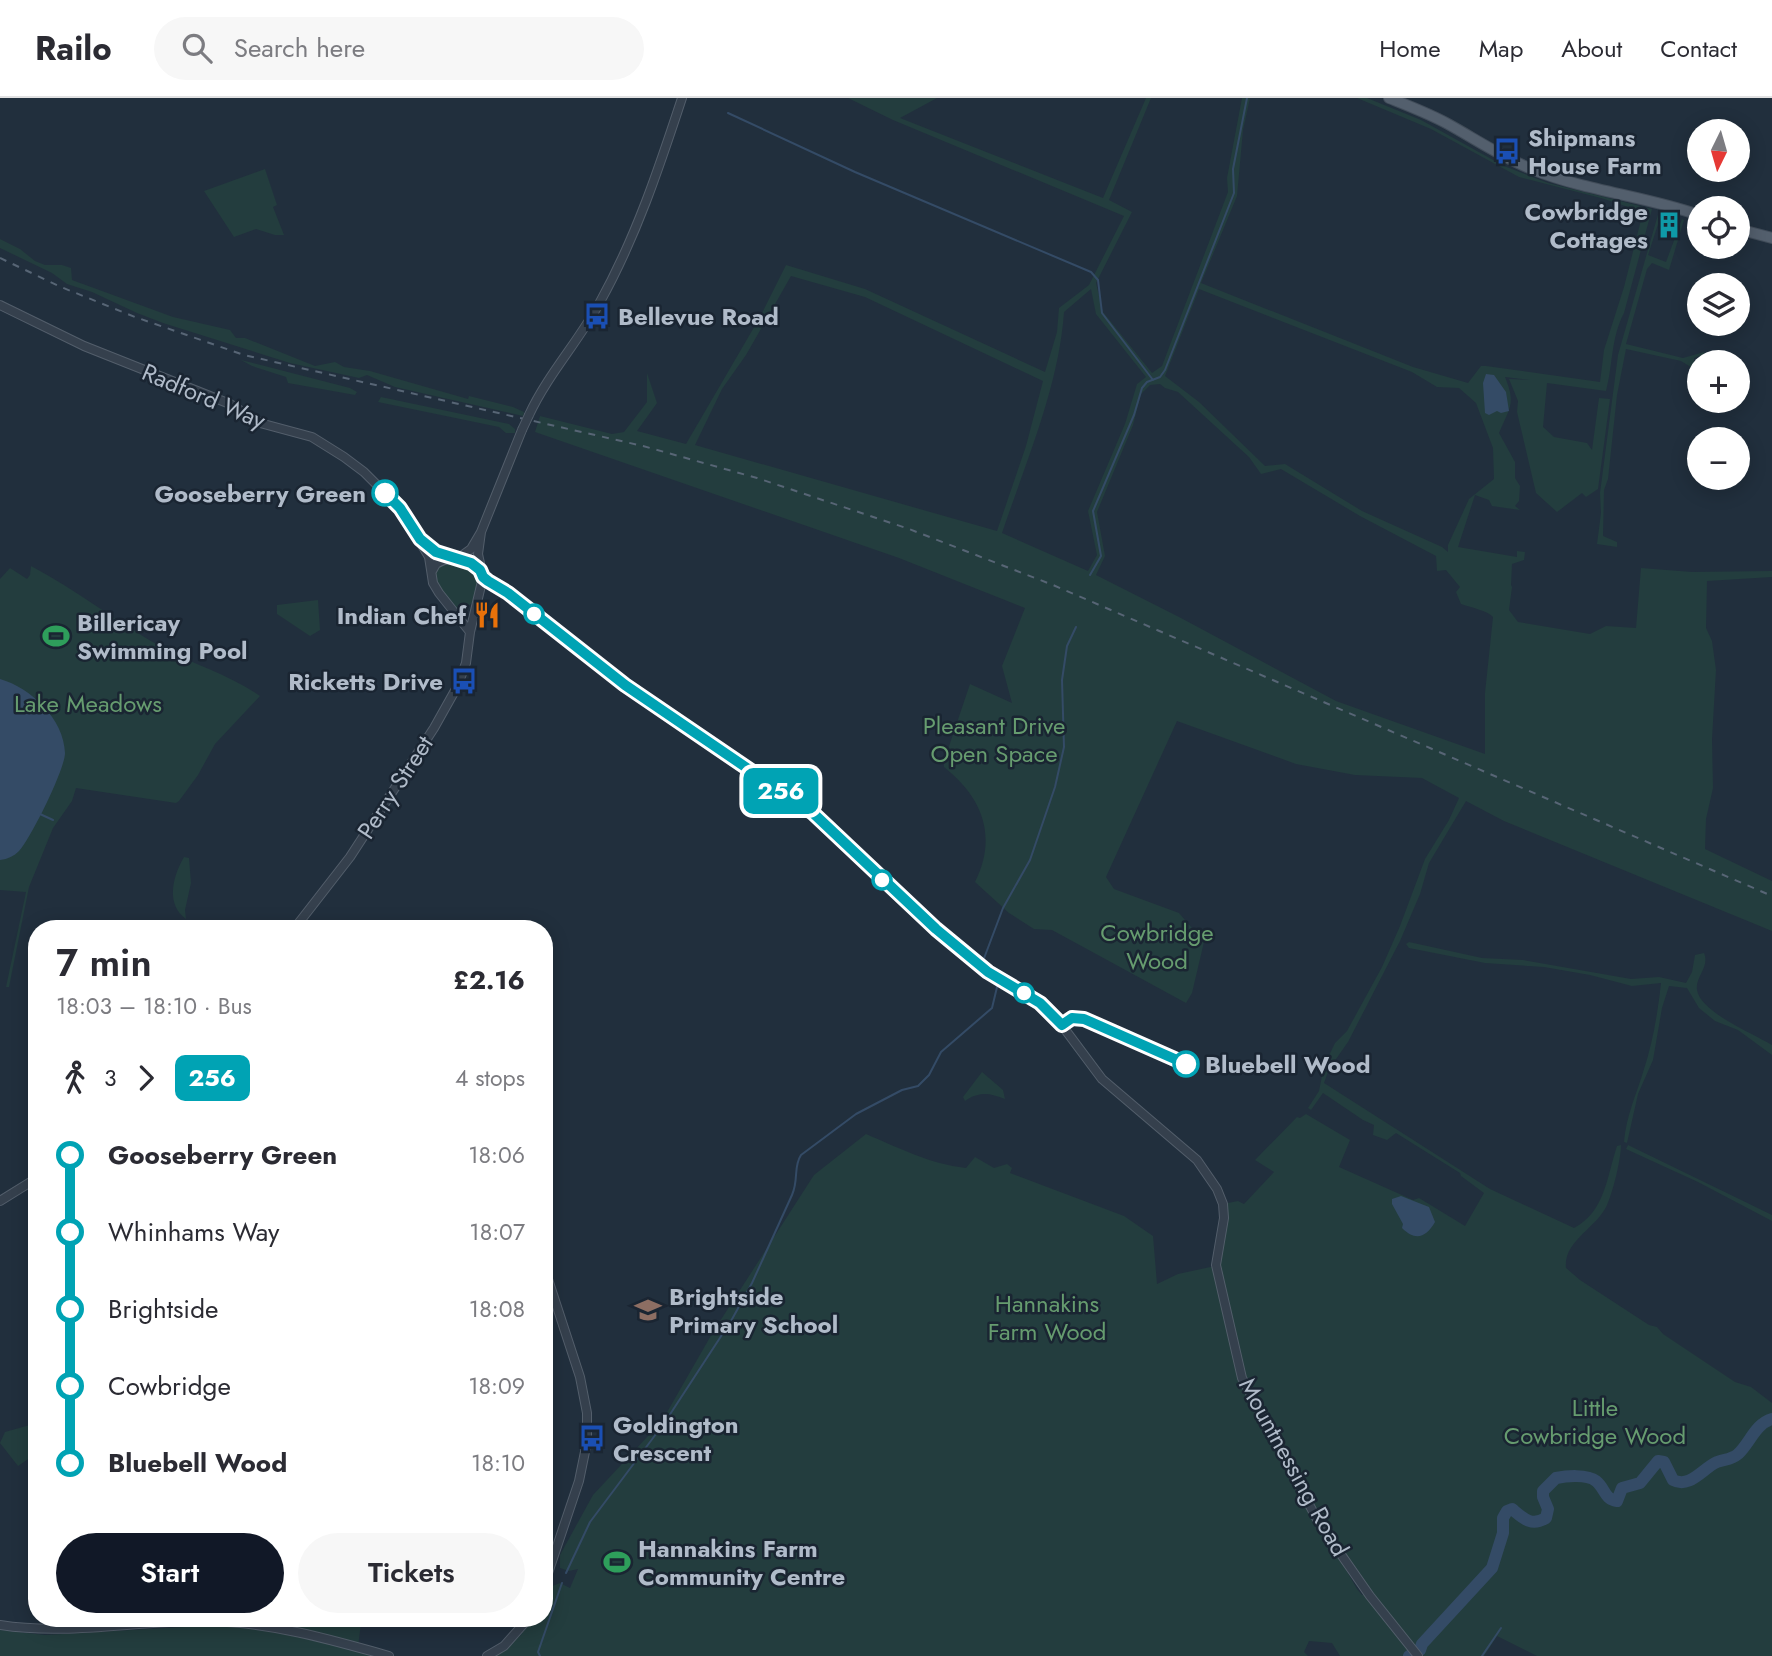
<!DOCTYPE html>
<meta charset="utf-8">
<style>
:root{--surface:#fff;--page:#f7f7f7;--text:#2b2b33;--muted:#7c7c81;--line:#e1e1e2;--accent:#111827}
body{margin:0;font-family:Jost,sans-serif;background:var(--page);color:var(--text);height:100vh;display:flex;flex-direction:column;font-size:26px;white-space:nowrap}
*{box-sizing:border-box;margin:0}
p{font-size:23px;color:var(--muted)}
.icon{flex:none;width:38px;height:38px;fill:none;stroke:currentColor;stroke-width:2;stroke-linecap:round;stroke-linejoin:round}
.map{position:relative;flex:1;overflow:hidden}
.panel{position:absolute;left:28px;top:822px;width:525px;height:707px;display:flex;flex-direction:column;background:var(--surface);border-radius:28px;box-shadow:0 4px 18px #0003}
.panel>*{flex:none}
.badge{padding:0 14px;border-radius:10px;font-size:24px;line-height:46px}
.needle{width:46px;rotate:185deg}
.fabs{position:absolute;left:1687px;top:21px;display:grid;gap:14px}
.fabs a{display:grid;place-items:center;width:63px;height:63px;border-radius:50%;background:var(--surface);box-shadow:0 4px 18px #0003;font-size:35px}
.map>.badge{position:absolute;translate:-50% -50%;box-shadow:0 0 0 4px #fff}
.legs{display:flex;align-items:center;gap:10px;height:77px;padding:0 28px;font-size:23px}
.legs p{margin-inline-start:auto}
.head{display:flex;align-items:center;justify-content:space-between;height:119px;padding:0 28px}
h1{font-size:38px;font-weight:600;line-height:52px}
.cta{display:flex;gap:14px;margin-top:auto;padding:14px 28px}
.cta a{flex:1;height:80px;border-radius:42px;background:var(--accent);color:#fff;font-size:28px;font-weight:600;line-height:80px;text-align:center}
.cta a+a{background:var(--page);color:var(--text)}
ul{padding:0 28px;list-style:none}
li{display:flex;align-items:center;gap:24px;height:77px;font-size:26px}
li i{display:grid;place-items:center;width:10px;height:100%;margin:0 9px;background:currentColor}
li i::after{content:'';width:18px;height:18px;margin:-9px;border:5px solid;border-radius:50%;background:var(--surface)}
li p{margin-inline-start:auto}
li:first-child i{background:linear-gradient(#0000 50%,currentColor 0)}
li:last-child i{background:linear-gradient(currentColor 50%,#0000 0)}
header{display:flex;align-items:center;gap:42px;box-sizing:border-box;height:98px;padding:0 35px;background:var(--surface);border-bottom:2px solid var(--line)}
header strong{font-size:33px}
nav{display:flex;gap:38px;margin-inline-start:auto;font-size:24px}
.search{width:490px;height:63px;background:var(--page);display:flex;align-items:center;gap:18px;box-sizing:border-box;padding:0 24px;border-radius:38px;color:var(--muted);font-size:26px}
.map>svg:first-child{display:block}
</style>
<header>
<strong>Railo</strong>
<div class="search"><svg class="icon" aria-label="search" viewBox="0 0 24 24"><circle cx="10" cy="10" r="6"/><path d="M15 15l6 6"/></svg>Search here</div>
<nav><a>Home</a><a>Map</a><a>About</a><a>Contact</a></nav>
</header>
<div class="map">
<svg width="1772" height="1558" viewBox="0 0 1772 1558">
<rect width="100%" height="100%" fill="#212f3d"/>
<!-- green -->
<path fill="#233d3e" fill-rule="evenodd" d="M 848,0 L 937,0 L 900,20 L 1103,100 L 1146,0 L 1151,0 L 1109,102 L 1132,114 L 1096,185 L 1103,214 L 1152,275 L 1162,268 L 1228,94 L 1227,80 L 1242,0 L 1250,0 L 1243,32 L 1237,98 L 1201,185 L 1413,269 L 1468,285 L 1481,268 L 1486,268 L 1600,284 L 1604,252 L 1624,189 L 1643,114 L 1601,100 L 1519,79 L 1431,31 L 1357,0 L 1367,0 L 1421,22 L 1504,68 L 1548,85 L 1652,111 L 1624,215 C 1611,239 1613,267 1606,293 L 1547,285 L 1543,329 L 1554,339 L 1587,345 L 1592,352 L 1599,300 L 1610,301 L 1598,391 L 1586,399 L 1582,395 L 1557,414 L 1536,395 L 1517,314 L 1518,303 L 1509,281 L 1530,282 L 1505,279 C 1516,306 1510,309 1499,335 L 1515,364 L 1515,380 L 1520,388 L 1519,403 L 1515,408 L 1520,412 L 1492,408 L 1489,402 L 1475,397 L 1458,449 L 1517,459 L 1517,453 L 1525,454 L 1524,462 L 1512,466 L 1511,487 L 1512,489 L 1509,512 L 1518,524 L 1590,536 L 1606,528 L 1636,530 L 1641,470 L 1692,474 L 1772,473 L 1772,479 L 1707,483 L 1706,530 L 1712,543 L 1716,572 L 1712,641 L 1713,690 L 1706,721 L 1705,751 L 1772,783 L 1772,833 L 1504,723 L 1466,703 L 1429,765 L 1420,796 L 1400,843 L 1348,944 L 1329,971 L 1324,985 L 1490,1091 L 1574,1130 C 1605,1114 1607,1078 1617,1048 L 1621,1047 C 1621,1061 1613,1094 1607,1107 C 1597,1130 1563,1143 1566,1170 L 1580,1182 L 1649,1227 L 1657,1229 L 1663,1236 L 1735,1284 L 1751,1289 L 1772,1305 L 1772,1558 L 1537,1558 L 1497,1538 L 1484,1558 L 1340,1558 L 1332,1545 L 1309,1543 L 1304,1554 L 1308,1558 L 494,1558 L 520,1538 L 533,1521 L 544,1521 L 544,1499 L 550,1489 L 560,1485 L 570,1490 L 578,1471 L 569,1473 L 560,1470 L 560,1457 L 593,1397 L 662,1323 L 713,1234 L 814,1077 L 866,1036 C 899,1050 930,1066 966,1070 L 975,1059 L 994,1070 L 1007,1066 L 1012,1070 L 1010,1075 L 1124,1118 L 1153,1138 L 1157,1186 L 1178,1176 L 1215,1168 L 1223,1106 L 1238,1103 L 1244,1106 L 1274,1074 L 1255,1062 L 1297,1019 L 1300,1020 L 1306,1016 L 1350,1042 L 1339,1069 L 1413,1102 L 1419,1100 L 1465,1128 L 1484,1095 L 1461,1078 L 1460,1075 L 1396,1035 L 1387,1042 L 1373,1037 L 1374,1027 L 1363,1022 L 1323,995 L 1311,1012 L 1308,1010 L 1319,993 L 1324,968 L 1335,945 L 1347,933 L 1382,869 L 1400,828 L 1425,761 L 1449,722 L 1459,700 L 1422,680 L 1355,677 L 1296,666 L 1177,623 L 1106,779 L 1114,791 L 1179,815 L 1204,844 L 1192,895 L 1186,905 L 1052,832 L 1034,831 L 1009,815 L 975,784 C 998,738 982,699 944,669 L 944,663 L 970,586 L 1012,605 L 1002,568 L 1025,510 L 899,460 L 535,334 L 540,318 L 612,336 L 624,334 L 647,304 L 647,275 L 657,305 L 637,333 L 686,346 L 760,219 L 786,167 L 865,191 L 1045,274 L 1057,234 L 1059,210 L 1089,187 L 1124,118 L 893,22 ZM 791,178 L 865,199 L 1043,283 L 1026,348 L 997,433 L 695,347 L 722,291 L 746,257 ZM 1091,191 L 1096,216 L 1146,279 L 1137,286 L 1125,326 L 1088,413 L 1097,457 L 1088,473 L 1002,435 C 1026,364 1059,288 1064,214 ZM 1199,191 L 1412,274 L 1437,289 L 1459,290 L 1476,305 L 1493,350 L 1494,381 L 1469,401 L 1448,447 L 1448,454 L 1442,449 L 1362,413 L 1285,366 L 1265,368 L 1199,304 L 1165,278 ZM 1160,286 L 1165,290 L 1178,294 L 1249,359 L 1261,376 L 1281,371 L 1360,418 L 1436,458 L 1437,473 L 1446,472 L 1460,489 L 1456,494 L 1461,506 C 1470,509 1488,513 1493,519 L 1485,595 L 1485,656 L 1336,603 L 1181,520 L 1096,477 L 1105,458 L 1097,414 L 1133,327 L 1141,296 L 1150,287 ZM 1317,1415 L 1369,1494 L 1362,1497 L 1357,1491 L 1319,1425 Z
M 265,71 L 277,107 L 273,109 L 284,137 L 275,137 L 256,131 L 234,139 L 204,93 Z
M 1659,113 L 1662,114 L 1648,157 L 1666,164 L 1682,121 L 1684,122 L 1669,172 L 1652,165 L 1647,171 L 1626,246 L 1683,260 L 1704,254 L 1708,264 L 1703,264 L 1699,258 L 1694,260 L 1694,264 L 1699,267 L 1699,274 L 1681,263 L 1626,251 L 1617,297 L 1608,381 L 1604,392 L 1603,438 L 1617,444 L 1617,449 L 1597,446 L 1601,415 L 1600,395 L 1618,257 Z
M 0,141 L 20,151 L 35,163 L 45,167 L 62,167 L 71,170 L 72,182 L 173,219 L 230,232 L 236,240 L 245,240 L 315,268 L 335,264 L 344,269 L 370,273 L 468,301 L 469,298 L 513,309 L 524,314 L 523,318 L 395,289 L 367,277 L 359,280 L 290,265 L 163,225 L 137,215 L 92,194 L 67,186 L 52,175 L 0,150 Z
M 241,262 L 350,290 L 357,294 L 355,297 L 288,285 L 286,279 L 252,268 Z
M 381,299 L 509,326 L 515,331 L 515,335 L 506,335 L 499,329 L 378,304 Z
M 461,464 L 479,472 C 485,491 475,510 456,513 L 437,485 L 434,474 L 443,465 Z
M 31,468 C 77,492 118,525 163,550 C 195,567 230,577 260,598 L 215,646 L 198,677 L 179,703 L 176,705 L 76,690 L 72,703 L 53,730 L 29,789 L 9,889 L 6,889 L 26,794 L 0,792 L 0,481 L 10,470 L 27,481 L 30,477 Z
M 318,502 L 320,532 L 310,538 L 277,516 L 277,507 Z
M 184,759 L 189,760 L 191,785 L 185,812 L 186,821 C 165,806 173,778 184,759 Z
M 1409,844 L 1482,860 L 1523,862 L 1631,881 L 1659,879 L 1686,885 L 1692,874 L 1695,857 L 1704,855 C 1710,869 1695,879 1697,892 C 1700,914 1754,936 1772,947 L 1772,957 L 1738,932 L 1715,923 L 1699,910 L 1687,890 L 1669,888 L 1662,910 L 1653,962 L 1638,996 L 1627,1045 L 1624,1044 C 1626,1018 1637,995 1644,971 C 1653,944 1658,913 1661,885 L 1632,888 L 1590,877 L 1544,869 L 1485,865 L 1409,850 L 1406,846 Z
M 982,974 L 1003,992 L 1005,1001 C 990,995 979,993 965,1003 L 963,999 Z
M 1628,1047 L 1772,1117 L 1772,1123 L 1698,1084 L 1626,1051 Z
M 37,1325 L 37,1355 L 18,1368 L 0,1345 L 5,1334 Z
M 266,1521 L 353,1521 L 361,1525 L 358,1549 L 266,1527 Z
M 218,1527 C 274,1532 321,1544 376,1558 L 0,1558 L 0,1532 L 45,1537 Z"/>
<!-- water -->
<path fill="#344b66" d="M 1486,276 L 1494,277 L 1506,294 L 1509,313 L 1501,315 L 1497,313 L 1489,317 L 1485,315 L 1483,285 Z
M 0,581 C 31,590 64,621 65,655 C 65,671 31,740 19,753 C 14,758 8,761 0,762 Z
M 1401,1098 L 1429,1109 L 1435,1124 C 1426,1140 1415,1143 1402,1130 L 1403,1126 L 1392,1106 L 1392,1101 Z"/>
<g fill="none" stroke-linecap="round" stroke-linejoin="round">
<!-- stream -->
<path stroke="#344b66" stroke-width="2" d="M 728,15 L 855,74 L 1091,174 L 1098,182 L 1102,215 L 1153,282
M 1090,477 L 1101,458 L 1093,413 L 1134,317 L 1142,290 L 1147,284 L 1160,279 L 1165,272 L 1234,95 L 1233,71 L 1247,0
M 40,716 L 53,722
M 983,863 L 1003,810 L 1030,762 L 1055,689 L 1064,649 L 1062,582 L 1067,548 L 1076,529
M 566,1475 L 590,1424 L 665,1324 L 731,1223 L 752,1185 L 792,1097 C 799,1081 793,1069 801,1057 L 856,1016 L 902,992 L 918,988 L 929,977 L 941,954 L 992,910 L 998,885
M 540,1558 L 538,1554 L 562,1485
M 1482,1558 L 1501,1530"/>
<!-- river -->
<path stroke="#344b66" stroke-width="12" d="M 1409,1558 L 1420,1552 L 1422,1546 L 1492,1470 L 1503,1435 L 1503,1420 L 1507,1413 L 1512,1411 C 1523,1420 1531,1429 1546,1420 L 1548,1411 L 1543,1399 L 1543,1393 L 1556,1380 C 1566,1378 1587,1376 1596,1383 C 1605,1390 1604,1401 1617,1403 L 1622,1390 L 1640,1385 L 1658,1363 L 1664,1364 L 1673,1382 C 1690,1391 1703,1370 1717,1364 C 1725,1361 1731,1362 1738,1356 C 1750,1345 1755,1326 1772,1321"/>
<!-- minor casing -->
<g stroke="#535e6b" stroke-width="10">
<path id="minor" d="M 0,207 L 84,248 L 230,306 L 260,325 L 312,339 L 344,359 L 364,374 L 400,410 L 429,459 L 433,485 L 439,495 L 470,534
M 529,317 C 548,276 579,243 600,204 C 636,139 659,70 682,0
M 422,442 L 436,454 L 450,459
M 457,461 L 471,451 L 481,434 L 522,332
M 432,473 L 436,466 C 451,456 466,462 480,472
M 483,479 L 508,495 L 625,587 L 813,715 L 887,787 L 977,866 L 1040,905 L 1055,918 L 1102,981 L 1197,1062 L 1217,1091 L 1223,1106 L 1224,1120 L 1216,1167 L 1242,1280 L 1319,1425 L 1370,1498 L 1418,1558
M 294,831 L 350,759 L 434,630 L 457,589 L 466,565 L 470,534 L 483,479 L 478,456 L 481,434
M 0,1103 L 37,1080
M 544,1169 L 580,1279 L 587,1315 L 587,1344 L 579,1383 L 544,1487
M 0,1527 C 68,1538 138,1522 207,1523 C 269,1524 329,1541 389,1558
M 487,1558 L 504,1548 L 528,1521"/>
</g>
<!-- major casing -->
<g stroke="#414c59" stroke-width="12">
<path id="major" d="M 1389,0 C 1409,8 1430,16 1448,26 C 1477,42 1503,60 1534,72 C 1587,93 1645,98 1699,117
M 1738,131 L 1772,140"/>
</g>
<!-- minor -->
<use href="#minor" stroke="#35404d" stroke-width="8"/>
<!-- major -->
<use href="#major" stroke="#535f6d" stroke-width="10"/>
<!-- rail -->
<path stroke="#576575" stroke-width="2" stroke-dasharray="7 7" stroke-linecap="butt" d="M 0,160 L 61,189 L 135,219 L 244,257 L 643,348 L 757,380 L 909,431 L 1053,487 L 1772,798"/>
<!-- minor-bridge casing -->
<g stroke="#535e6b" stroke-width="10" stroke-linecap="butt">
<path id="minor-bridge" d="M 522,332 L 529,317"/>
</g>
<!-- minor-bridge -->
<use href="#minor-bridge" stroke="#35404d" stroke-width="8"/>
</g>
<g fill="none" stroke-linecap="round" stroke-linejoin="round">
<!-- line-1 casing -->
<g stroke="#fff" stroke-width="16">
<path id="line-1" d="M 385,395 L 400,410 L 420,441 L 436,454 L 471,465 L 480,472 L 483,479 L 488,483 L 508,495 L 625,587 L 813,715 L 936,831 L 988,874 L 1040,905 L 1062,927 L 1072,920 L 1084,921 L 1186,966"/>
</g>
<!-- line-1 -->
<use href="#line-1" stroke="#00a3b4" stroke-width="10"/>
</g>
<!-- icons -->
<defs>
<g id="bus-bare" transform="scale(2.1)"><path d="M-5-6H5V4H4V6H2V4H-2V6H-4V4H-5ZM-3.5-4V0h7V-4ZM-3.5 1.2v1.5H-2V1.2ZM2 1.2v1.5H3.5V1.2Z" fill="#1a4fb4" stroke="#1a2532" stroke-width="2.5" paint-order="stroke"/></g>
<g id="building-bare" transform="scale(2.1)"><path d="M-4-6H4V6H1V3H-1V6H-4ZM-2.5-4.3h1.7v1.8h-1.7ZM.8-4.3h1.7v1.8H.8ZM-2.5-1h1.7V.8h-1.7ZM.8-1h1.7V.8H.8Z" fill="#0f9aa8" stroke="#1a2532" stroke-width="2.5" paint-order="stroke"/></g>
<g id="restaurant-bare" transform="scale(2.1)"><path d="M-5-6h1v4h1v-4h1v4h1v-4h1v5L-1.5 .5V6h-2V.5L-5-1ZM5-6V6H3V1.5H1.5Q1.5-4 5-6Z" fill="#e8710a" stroke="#1a2532" stroke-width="2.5" paint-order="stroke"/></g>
<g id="stadium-bare" transform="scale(2.1)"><path d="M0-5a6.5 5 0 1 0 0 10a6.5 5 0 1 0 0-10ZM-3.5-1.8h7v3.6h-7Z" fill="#2e9e5b" stroke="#1a2532" stroke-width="2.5" paint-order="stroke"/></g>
<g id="school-bare" transform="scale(2.1)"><path d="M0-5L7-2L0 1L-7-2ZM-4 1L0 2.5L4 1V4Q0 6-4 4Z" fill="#8d6e63" stroke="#1a2532" stroke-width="2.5" paint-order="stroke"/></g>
</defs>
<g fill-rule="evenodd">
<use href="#bus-bare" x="1507" y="53"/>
<use href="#building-bare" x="1669" y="127"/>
<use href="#bus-bare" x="597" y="218"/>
<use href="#restaurant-bare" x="487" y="517"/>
<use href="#stadium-bare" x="56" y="538"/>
<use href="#bus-bare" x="464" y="583"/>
<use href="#school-bare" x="648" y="1212"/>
<use href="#bus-bare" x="592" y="1340"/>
<use href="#stadium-bare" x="617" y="1464"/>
</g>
<!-- markers -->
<g fill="#fff" stroke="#00a3b4" stroke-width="3.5">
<circle cx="385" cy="395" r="12"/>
<circle cx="534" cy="516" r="9"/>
<circle cx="882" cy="782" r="9"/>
<circle cx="1024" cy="895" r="9"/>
<circle cx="1186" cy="966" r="12"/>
</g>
<g text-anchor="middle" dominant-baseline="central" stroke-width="5" stroke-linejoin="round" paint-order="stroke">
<!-- poi labels -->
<g font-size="24" font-weight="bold" fill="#b0bbc9" stroke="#1a2532" text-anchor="start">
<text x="1528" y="39">Shipmans<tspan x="1528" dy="28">House Farm</tspan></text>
<text x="1648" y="113" text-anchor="end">Cowbridge<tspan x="1648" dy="28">Cottages</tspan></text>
<text x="618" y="218">Bellevue Road</text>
<text x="466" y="517" text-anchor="end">Indian Chef</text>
<text x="77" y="524">Billericay<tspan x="77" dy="28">Swimming Pool</tspan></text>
<text x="443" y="583" text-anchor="end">Ricketts Drive</text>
<text x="669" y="1198">Brightside<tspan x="669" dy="28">Primary School</tspan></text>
<text x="613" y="1326">Goldington<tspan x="613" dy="28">Crescent</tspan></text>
<text x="638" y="1450">Hannakins Farm<tspan x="638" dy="28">Community Centre</tspan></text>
</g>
<!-- street labels -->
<g font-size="24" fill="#b0bbc9" stroke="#1a2532">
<text transform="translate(204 298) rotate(23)">Radford Way</text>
<text transform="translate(395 689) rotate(-57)">Perry Street</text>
<text transform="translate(1294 1369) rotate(61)">Mountnessing Road</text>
</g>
<!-- stop labels -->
<g font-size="24" font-weight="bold" fill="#b0bbc9" stroke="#1a2532" text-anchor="end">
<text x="366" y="395">Gooseberry Green</text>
<text x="1205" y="966" text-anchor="start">Bluebell Wood</text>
</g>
<!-- park labels -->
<g font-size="24" fill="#669c6f" stroke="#1a2532">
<text x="88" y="605">Lake Meadows</text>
<text x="994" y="627">Pleasant Drive<tspan x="994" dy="28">Open Space</tspan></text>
<text x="1157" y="834">Cowbridge<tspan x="1157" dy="28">Wood</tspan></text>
<text x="1047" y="1205">Hannakins<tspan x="1047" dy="28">Farm Wood</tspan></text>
<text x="1595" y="1309">Little<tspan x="1595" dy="28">Cowbridge Wood</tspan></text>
</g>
</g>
</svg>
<div class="fabs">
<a><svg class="needle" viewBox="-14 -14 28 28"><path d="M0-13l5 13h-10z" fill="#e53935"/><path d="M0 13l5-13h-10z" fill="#7c7c81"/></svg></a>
<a><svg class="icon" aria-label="locate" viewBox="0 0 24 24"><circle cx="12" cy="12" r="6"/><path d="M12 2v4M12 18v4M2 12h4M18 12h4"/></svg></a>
<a><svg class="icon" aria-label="layers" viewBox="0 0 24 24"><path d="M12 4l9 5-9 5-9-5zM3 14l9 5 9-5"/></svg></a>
<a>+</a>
<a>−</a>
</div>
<b class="badge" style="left:781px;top:693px;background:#00a3b4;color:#fff">256</b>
<section class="panel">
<div class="head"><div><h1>7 min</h1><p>18:03 – 18:10 · Bus</p></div><b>£2.16</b></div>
<div class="legs"><svg class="icon" aria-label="walk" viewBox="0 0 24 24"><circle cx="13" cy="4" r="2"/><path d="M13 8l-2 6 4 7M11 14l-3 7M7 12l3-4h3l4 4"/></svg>3<svg class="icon" aria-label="forward" viewBox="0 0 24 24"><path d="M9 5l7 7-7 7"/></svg><b class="badge" style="background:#00a3b4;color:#fff">256</b><p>4 stops</p></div>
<ul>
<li><i style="color:#00a3b4"></i><b>Gooseberry Green</b><p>18:06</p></li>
<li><i style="color:#00a3b4"></i><span>Whinhams Way</span><p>18:07</p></li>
<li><i style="color:#00a3b4"></i><span>Brightside</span><p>18:08</p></li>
<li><i style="color:#00a3b4"></i><span>Cowbridge</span><p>18:09</p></li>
<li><i style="color:#00a3b4"></i><b>Bluebell Wood</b><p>18:10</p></li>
</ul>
<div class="cta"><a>Start</a><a>Tickets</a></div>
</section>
</div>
